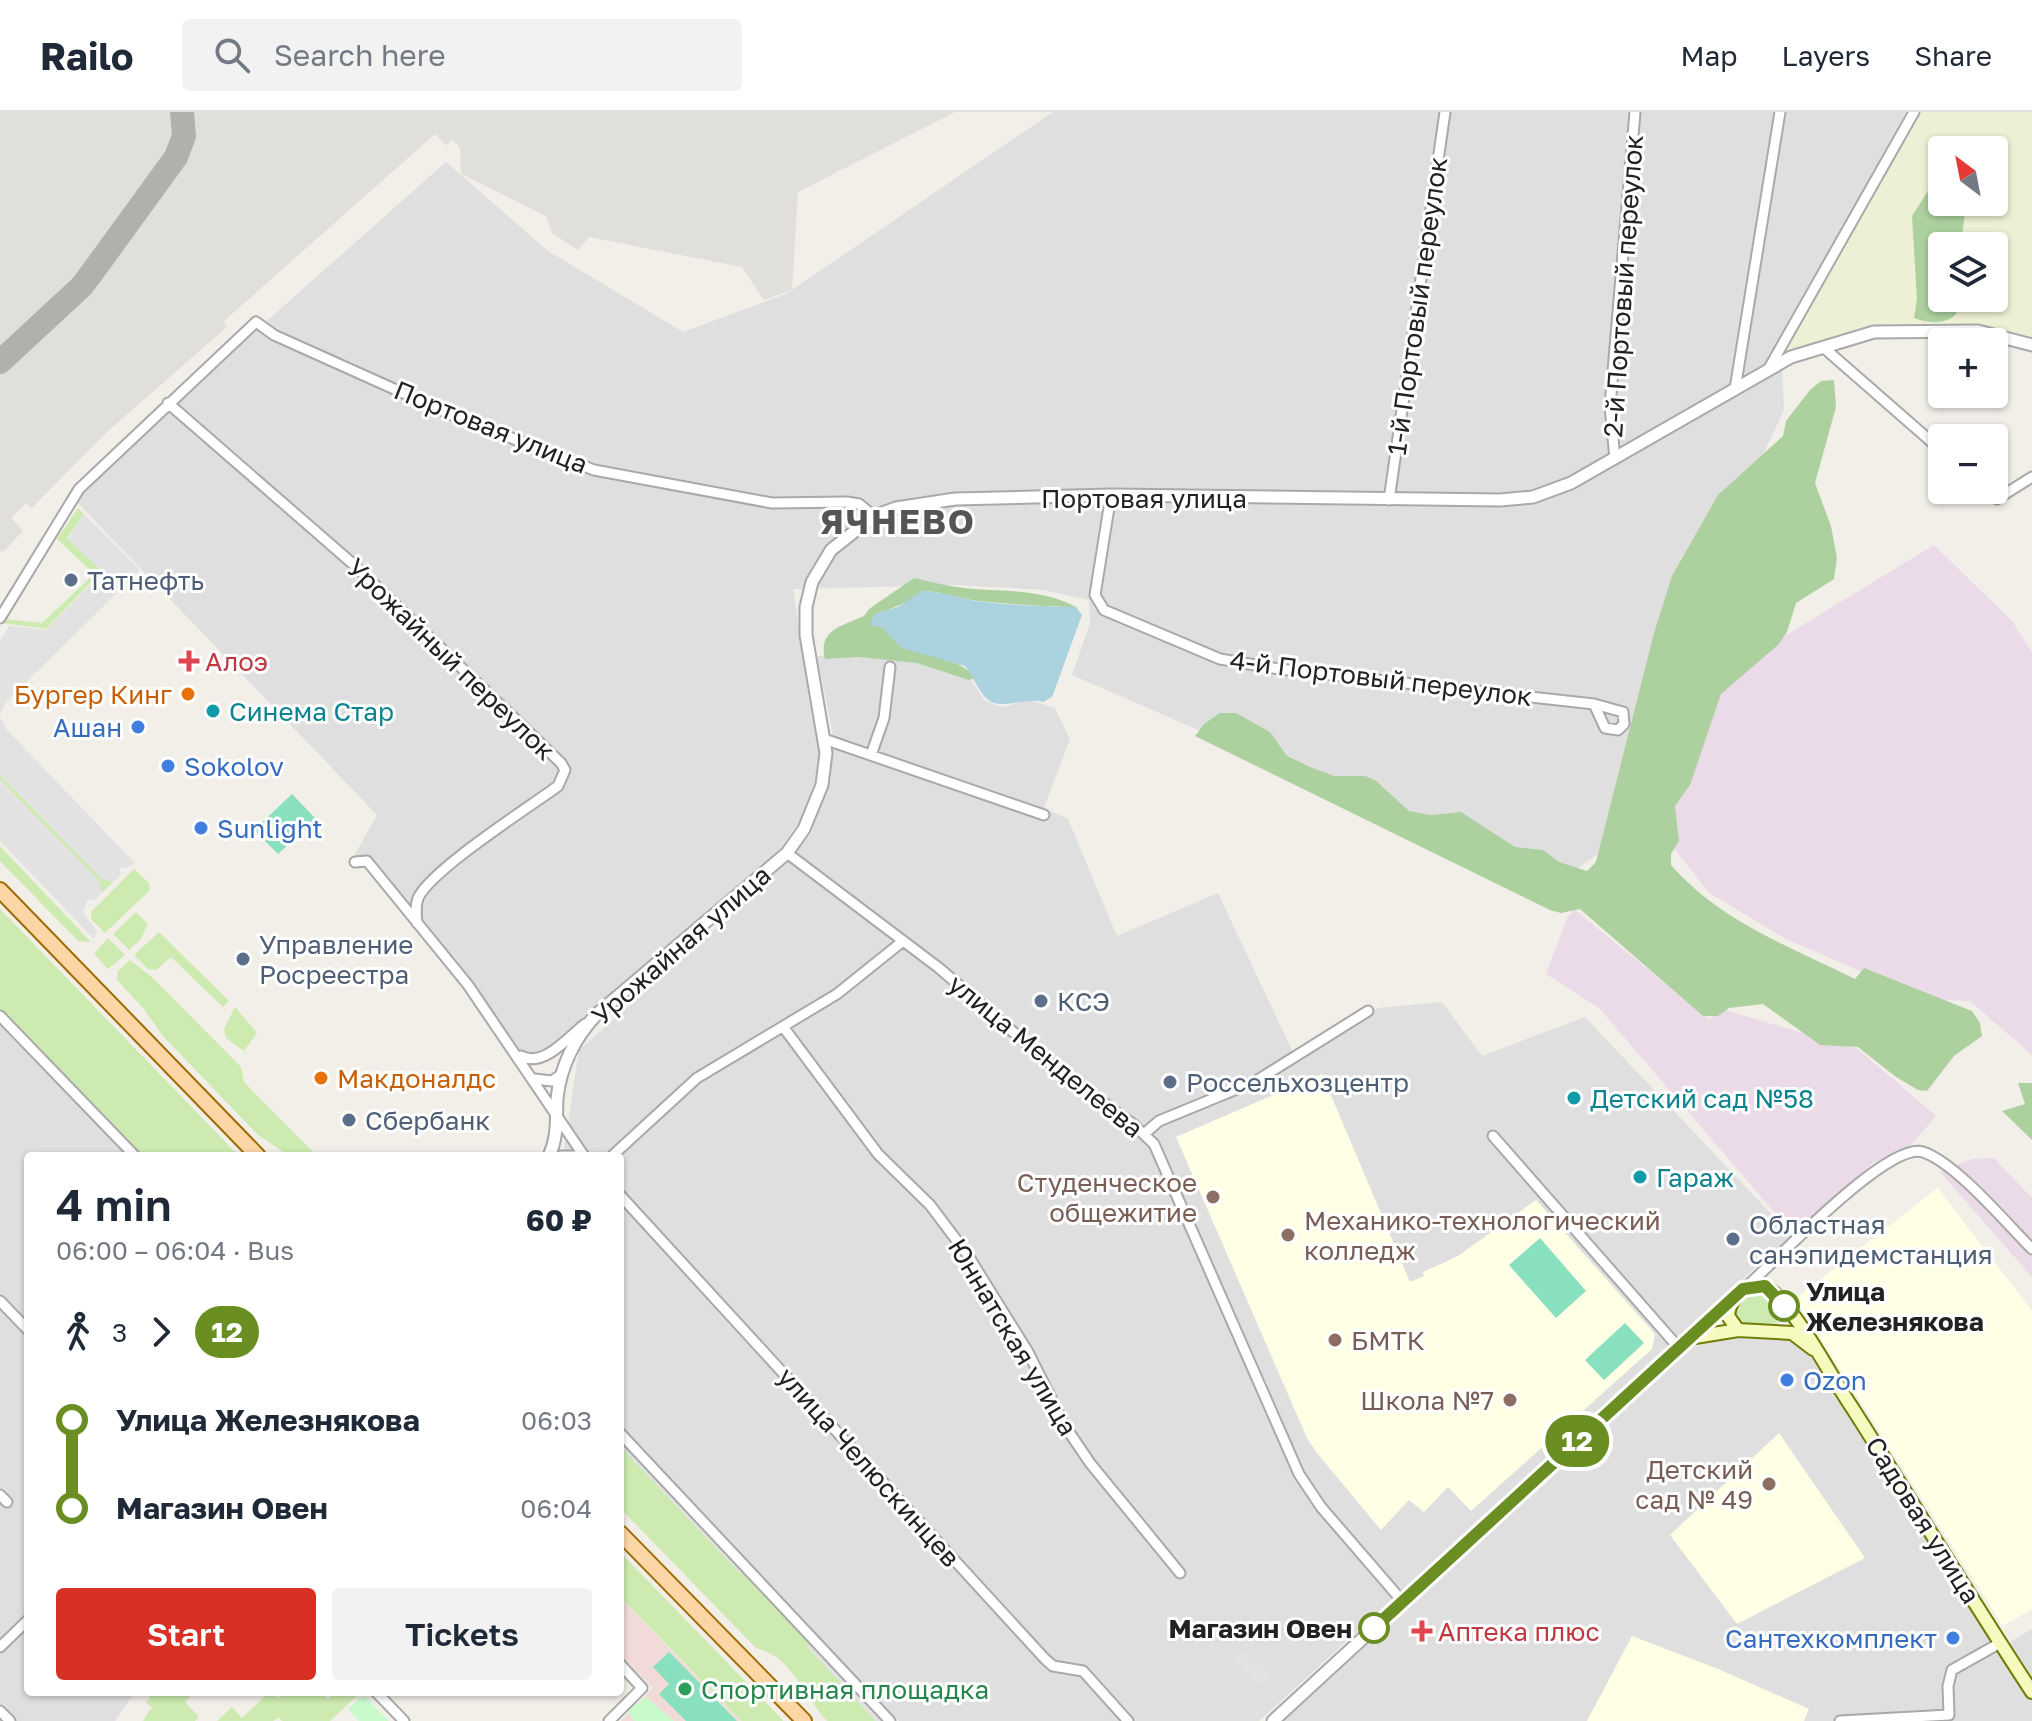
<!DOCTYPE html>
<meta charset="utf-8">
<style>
:root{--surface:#fff;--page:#f2f2f3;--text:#1f2937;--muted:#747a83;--line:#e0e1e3;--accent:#d93025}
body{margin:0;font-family:"Golos Text",sans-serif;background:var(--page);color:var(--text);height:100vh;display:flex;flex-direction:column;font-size:30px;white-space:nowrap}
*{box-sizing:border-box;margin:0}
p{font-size:26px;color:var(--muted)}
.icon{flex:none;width:44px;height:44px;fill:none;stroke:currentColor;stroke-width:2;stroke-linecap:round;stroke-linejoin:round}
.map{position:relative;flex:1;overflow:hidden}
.drawer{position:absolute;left:24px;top:1040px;width:600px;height:544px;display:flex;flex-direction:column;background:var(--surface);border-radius:8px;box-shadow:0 2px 6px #0004}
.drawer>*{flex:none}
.badge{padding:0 16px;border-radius:26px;font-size:28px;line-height:52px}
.needle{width:52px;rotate:328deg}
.controls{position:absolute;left:1928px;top:24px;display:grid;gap:16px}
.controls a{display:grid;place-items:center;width:80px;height:80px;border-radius:8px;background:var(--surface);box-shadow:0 2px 6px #0004;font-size:40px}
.map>.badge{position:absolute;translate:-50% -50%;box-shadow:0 0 0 4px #fff}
.legs{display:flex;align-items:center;gap:12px;height:88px;padding:0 32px;font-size:26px}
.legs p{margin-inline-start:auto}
.headline{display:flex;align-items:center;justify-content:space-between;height:136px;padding:0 32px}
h1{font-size:44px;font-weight:600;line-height:60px}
.button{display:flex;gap:16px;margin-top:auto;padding:16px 32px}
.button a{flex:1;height:92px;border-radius:8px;background:var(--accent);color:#fff;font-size:32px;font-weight:600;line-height:92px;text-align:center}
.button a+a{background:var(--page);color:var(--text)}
ul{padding:0 32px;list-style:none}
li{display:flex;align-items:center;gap:28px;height:88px;font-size:30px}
li i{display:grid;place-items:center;width:12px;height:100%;margin:0 10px;background:currentColor}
li i::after{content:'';width:20px;height:20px;margin:-10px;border:6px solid;border-radius:50%;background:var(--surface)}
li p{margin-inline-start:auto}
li:first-child i{background:linear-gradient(#0000 50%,currentColor 0)}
li:last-child i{background:linear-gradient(currentColor 50%,#0000 0)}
header{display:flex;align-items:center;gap:48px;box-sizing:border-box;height:112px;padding:0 40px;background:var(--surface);border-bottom:2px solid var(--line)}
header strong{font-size:38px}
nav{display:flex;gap:44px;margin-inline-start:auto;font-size:28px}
.search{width:560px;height:72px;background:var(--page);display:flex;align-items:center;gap:20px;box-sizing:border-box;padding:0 28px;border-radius:8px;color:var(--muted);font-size:30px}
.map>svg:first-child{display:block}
</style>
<header>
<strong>Railo</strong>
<div class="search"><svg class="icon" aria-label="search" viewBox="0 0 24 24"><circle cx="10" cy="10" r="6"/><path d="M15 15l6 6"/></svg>Search here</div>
<nav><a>Map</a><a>Layers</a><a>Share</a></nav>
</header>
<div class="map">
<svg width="2032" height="1609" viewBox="0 0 2032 1609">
<rect width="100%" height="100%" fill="#f2efe9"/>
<!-- residential -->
<path fill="#e0dfdf" d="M 1053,0 L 1906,0 L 1781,229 L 1784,298 L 1668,545 L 1598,742 L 1554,773 L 1072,563 L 1090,511 L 1089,488 L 1043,478 L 958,473 L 793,477 L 819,637 L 815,673 L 802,705 L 781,736 L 530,951 L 355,742 L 377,703 L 74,387 L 110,348 L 446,50 L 548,139 L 683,220 L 786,182 Z
M 901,538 L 963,556 L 985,589 L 1002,595 L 1030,588 L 1055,596 L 1070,627 L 1044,696 L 1068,707 L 1117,824 L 1218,781 L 1298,951 L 1378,896 L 1442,890 L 1482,944 L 1585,905 L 1791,1123 L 1259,1609 L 899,1609 L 620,1315 L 620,1044 L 563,1044 L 579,938 L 761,776 L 811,722 L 831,666 L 832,618 L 817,544 Z
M 0,906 L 133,1044 L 28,1044 L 28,1580 L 135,1580 L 115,1609 L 0,1609 Z
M 1766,1220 L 1792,1227 L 1811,1239 L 2032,1586 L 2032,1609 L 1284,1609 L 1687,1238 L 1705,1225 Z
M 2032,1517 L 2032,1564 L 2008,1531 Z"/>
<!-- commercial -->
<path fill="#f2dad9" d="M 620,1486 L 740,1609 L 621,1609 L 653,1576 L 620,1543 Z"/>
<!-- industrial -->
<path fill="#ebdbe8" d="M 1934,433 L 2013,510 L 2032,541 L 2032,943 L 1970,889 L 1924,887 L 1786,827 L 1708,780 L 1673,735 L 1669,686 L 1709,585 L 1755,542 Z
M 1575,798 L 1710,908 L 1721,897 L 1858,937 L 1936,1004 L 1910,1034 L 1873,1051 L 1792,1121 L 1599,896 L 1546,862 L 1568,804 Z
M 1994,1046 L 2032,1086 L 2032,1165 L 1940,1060 L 1972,1047 Z"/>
<!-- education -->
<path fill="#ffffe5" d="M 1322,962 L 1410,1170 L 1424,1164 L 1423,1160 L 1458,1144 L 1536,1088 L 1655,1222 L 1652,1237 L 1471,1399 L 1448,1375 L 1424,1400 L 1409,1388 L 1381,1418 L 1317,1341 L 1307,1326 L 1176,1025 Z
M 1938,1076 L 2032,1199 L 2032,1497 L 2003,1514 L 1795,1187 Z
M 1779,1321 L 1865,1446 L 1737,1512 L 1670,1423 Z
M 1632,1524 L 1718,1557 L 1809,1597 L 1804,1609 L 1587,1609 Z"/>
<!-- airport -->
<path fill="#e1dfda" d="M 0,0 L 955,0 L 798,80 L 792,178 L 764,188 L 742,155 L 589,125 L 578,138 L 552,121 L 546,104 L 461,62 L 460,36 L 453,28 L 446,33 L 435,22 L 223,210 L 227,215 L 107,320 L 32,396 L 26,391 L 11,406 L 23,419 L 3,440 L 0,438 Z"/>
<!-- farmland -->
<path fill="#eef0d5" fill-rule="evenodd" d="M 1917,0 L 2032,0 L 2032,226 L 1980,212 L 1873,214 L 1790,239 L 1786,233 ZM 1942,38 L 1994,38 L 1994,90 L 1942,90 ZM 1942,134 L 1994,134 L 1994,186 L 1942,186 Z"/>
<!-- grass -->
<path fill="#cdebb0" d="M 78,396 L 84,402 L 67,426 L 102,459 L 46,517 L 2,511 L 4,507 L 42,511 L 94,462 L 57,427 Z
M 0,663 L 102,767 L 113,770 L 102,781 L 99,769 L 0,668 Z
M 0,734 L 91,830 L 78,829 L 0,749 Z
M 134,757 L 149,771 L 150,778 L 105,821 L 91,807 L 91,800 Z
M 0,797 L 239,1044 L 140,1044 L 0,901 Z
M 136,800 L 148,812 L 141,827 L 129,838 L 113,822 Z
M 159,820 L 229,889 L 223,895 L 171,845 L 156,858 L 148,857 L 134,843 Z
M 108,826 L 125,843 L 108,857 L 94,842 Z
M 130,848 L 153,866 L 241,955 L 244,970 L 317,1044 L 289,1044 L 257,1022 L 163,924 L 144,897 L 117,868 L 118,859 Z
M 235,895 L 257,921 L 244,939 L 226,926 L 224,917 Z
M 1756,1178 L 1770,1184 L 1780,1197 L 1777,1211 L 1740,1213 L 1733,1197 L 1746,1181 Z
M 620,1334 L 739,1460 L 746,1457 L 813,1529 L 808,1535 L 876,1609 L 827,1609 C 803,1584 793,1545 756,1536 L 620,1396 Z
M 620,1440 L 782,1607 L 783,1609 L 741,1609 L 620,1485 Z
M 152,1580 L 194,1580 L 185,1590 L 199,1605 L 195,1609 L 143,1609 L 152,1595 L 146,1591 Z
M 269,1580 L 278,1586 L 285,1580 L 321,1580 L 328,1587 L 335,1580 L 361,1580 L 330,1609 L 282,1609 L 278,1605 L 273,1609 L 217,1609 L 232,1595 L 242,1606 Z"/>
<!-- forest -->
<path fill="#add19e" d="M 1938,63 L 1942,63 L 1942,90 L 1966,90 L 1961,134 L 1942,134 L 1942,186 L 1961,186 C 1961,212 1934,214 1914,206 L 1917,187 L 1912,104 Z
M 1834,268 L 1836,295 L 1815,371 L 1831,414 L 1837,446 L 1834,467 L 1796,491 L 1787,520 L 1779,532 L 1721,582 L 1690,673 L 1675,694 L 1679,729 L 1671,742 L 1671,753 C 1721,810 1789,834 1855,867 L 1864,856 L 1972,899 L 1980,911 L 1982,924 L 1954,944 L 1927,979 L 1918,978 L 1896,965 L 1858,935 L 1820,933 L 1763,892 L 1729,896 L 1718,904 L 1703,904 L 1580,797 L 1561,801 L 1550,798 L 1195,624 L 1204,612 L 1220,601 L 1236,601 L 1270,620 L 1287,644 L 1310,655 L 1334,664 L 1365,664 L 1375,668 L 1409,699 L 1431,703 L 1461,700 L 1515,735 L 1543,738 L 1559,750 L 1587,759 L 1596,750 L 1654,521 L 1672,464 L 1718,383 L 1783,324 L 1786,309 L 1810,278 L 1821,269 Z
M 914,466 C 931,470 947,474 964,476 C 1002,480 1042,476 1076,495 C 1044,495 1011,492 979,489 C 959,487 941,479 922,479 L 912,488 L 878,502 C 897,556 947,532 976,566 L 969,568 L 917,551 L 859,545 L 825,547 C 817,517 845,513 864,504 L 869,497 Z
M 2018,971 L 2032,971 L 2032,1028 L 2002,999 L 2025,992 Z"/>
<!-- park -->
<path fill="#c8facc" d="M 363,1583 L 389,1609 L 359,1609 L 348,1597 Z
M 646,1585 L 674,1609 L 634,1609 L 627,1598 Z"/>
<!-- pitch -->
<path fill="#88e0be" d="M 292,682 L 316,707 L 278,742 L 254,718 Z
M 1540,1126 L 1586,1179 L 1556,1206 L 1509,1153 Z
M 1625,1211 L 1644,1231 L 1604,1268 L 1585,1248 Z
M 669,1540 L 737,1609 L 686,1609 L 659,1582 L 669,1572 L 653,1555 Z"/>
<!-- parking -->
<path fill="#e2e2e2" d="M 84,402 L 140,458 L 6,590 L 0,602 L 0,529 L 9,514 L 46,518 L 103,460 L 68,427 Z
M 0,605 L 6,617 L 134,750 L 127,756 L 120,756 L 120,764 L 113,770 L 102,767 L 0,663 Z
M 0,668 L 100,770 L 102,781 L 95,788 L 87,788 L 83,801 L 97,819 L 94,827 L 0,729 Z
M 620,1321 L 748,1457 L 739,1460 L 620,1334 Z
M 814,1528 L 890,1609 L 876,1609 L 807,1535 Z
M 1242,1538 L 1256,1553 L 1261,1549 L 1273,1562 L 1260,1574 L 1233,1547 Z"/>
<!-- water -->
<path fill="#aad3df" d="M 922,479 C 941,479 957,486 976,489 C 1009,493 1043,495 1076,495 L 1082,503 L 1052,585 L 1043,590 C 1027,585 1000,599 987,587 C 978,579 973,563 965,554 L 902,536 L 883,516 L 871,513 L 874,502 L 898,495 Z"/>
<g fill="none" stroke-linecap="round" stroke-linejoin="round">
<!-- taxiway -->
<path stroke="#b1b0ac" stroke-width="24" d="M 0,250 L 82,174 L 102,147 L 176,45 L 184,24 L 182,0"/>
<!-- minor casing -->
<g stroke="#a9a9a9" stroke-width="13">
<path id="minor" d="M 1823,235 L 1942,339
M 1768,258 L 1914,0
M 1735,277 L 1780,0
M 168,291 L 353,452 L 561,651 L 565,658 L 558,674 C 528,696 432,757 418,786 C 415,795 416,802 417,811
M 1615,347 L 1610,294 L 1635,0
M 1987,378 L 1997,387 L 2032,365
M 1111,383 L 1095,483 L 1104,498 L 1220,547 L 1279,557 L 1594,592 L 1623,600 L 1624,612 L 1618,618 L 1605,616 L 1594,592
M 1389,388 L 1445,0
M 0,506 L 79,377 L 256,210 L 274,223 L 452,303 L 594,358 L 772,391 L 847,390 L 859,392 L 874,404
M 824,627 L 1044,703
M 871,643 L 884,606 L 890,555
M 787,741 L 939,856 L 1048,950 L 1134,1013 L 1154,1032 L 1299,1362 L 1321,1395 L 1403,1490
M 355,750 L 367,749 L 468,873 L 584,1044
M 0,904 L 135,1044
M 784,916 L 878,1042 L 930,1093 L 967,1142 L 1028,1240 L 1065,1314 L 1090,1351 L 1180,1461
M 521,944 C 544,956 568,925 585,912
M 535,967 L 552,969 L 562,962
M 1144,1022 L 1159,1009 L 1256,969 L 1368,899
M 1493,1024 L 1679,1236
M 561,1044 L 581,1044
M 612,1044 L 697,966 L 837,882 L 903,829
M 620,1083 L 1045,1547 L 1053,1554 L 1083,1559 L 1128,1609
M 1747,1174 C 1777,1148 1888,1029 1923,1040 C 1956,1051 2006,1111 2032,1137
M 0,1189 L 28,1218
M 620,1321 L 890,1609
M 0,1383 L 7,1390
M 0,1535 L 28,1508
M 376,1580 L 404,1609
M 0,1599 L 10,1609
M 609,1609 L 642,1576 L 620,1552
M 1840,1609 L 1949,1603 L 1948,1574 L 1952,1558 L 2000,1531"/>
</g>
<!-- tertiary casing -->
<g stroke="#a9a9a9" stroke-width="15">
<path id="tertiary" d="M 549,1044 C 558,1025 556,1008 557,987 C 560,955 575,925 597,902 L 787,741 L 804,717 L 822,673 L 826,641 L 806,523 L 806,495 L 812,470 L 831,438 L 874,404 L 896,396 L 955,387 L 1111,383 L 1500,388 L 1533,385 L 1571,371 L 1791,245 L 1874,220 L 1978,219 L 2032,233
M 1273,1609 L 1688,1227"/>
</g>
<!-- secondary casing -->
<g stroke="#707d05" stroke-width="16">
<path id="secondary" d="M 1695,1225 L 1738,1218
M 1688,1227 L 1730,1189
M 1813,1237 L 1792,1221 L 1738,1218 L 1728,1204 C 1729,1182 1756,1162 1774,1181 C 1806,1213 1828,1260 1853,1297 C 1913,1391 1971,1487 2032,1580"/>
</g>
<!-- primary casing -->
<g stroke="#a06b00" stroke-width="18">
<path id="primary" d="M 0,778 L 258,1044
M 620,1421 L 804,1609"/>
</g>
<!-- minor -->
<use href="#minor" stroke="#fff" stroke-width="9"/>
<!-- tertiary -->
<use href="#tertiary" stroke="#fff" stroke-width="11"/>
<!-- secondary -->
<use href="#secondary" stroke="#f7fabf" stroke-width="12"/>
<!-- primary -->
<use href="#primary" stroke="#fcd6a4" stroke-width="14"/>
</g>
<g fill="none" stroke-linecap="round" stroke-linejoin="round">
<!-- line-1 casing -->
<g stroke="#fff" stroke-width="18">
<path id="line-1" d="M 1374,1516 L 1743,1177 L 1765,1174 L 1784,1194"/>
</g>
<!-- line-1 -->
<use href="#line-1" stroke="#6b8e23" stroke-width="12"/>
</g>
<!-- markers -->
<g fill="#5c6f8a" stroke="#fff" stroke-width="3">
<circle cx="71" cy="468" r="8"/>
<circle cx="243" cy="847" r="8"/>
<circle cx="1041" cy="889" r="8"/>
<circle cx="1170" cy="970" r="8"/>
<circle cx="349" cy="1008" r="8"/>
<circle cx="1733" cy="1127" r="8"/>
</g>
<g fill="#e0444e" stroke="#fff" stroke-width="3">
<path d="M185 537h8v8h8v8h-8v8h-8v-8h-8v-8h8z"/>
<path d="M1418 1507h8v8h8v8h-8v8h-8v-8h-8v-8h8z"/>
</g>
<g fill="#e8710a" stroke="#fff" stroke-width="3">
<circle cx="188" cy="582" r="8"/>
<circle cx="321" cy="966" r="8"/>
</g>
<g fill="#0f9aa8" stroke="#fff" stroke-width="3">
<circle cx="213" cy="599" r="8"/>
<circle cx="1574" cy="986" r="8"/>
<circle cx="1640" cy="1065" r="8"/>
</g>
<g fill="#3f7fe0" stroke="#fff" stroke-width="3">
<circle cx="138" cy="615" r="8"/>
<circle cx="168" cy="654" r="8"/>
<circle cx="201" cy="716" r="8"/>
<circle cx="1787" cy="1268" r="8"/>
<circle cx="1953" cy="1526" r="8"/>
</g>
<g fill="#8d6e63" stroke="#fff" stroke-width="3">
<circle cx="1213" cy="1085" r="8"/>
<circle cx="1288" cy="1123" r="8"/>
<circle cx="1335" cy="1228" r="8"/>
<circle cx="1510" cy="1288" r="8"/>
<circle cx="1769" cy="1372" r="8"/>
</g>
<g fill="#fff" stroke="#6b8e23" stroke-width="4">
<circle cx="1784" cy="1194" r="14"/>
<circle cx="1374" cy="1516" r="14"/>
</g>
<circle fill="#2e9e5b" stroke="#fff" stroke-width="3" cx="685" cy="1577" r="8"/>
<g text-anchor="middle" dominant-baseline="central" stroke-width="6" stroke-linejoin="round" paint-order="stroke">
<!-- street labels -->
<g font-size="26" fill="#222" stroke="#fff">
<text transform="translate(1623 174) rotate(-86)">2-й Портовый переулок</text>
<text transform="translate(1417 194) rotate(-82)">1-й Портовый переулок</text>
<text transform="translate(491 315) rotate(22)">Портовая улица</text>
<text x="1144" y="386">Портовая улица</text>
<text transform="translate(451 547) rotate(44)">Урожайный переулок</text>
<text transform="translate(1381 566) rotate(7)">4-й Портовый переулок</text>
<text transform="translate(681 833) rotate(-41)">Урожайная улица</text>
<text transform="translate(1046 944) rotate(39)">улица Менделеева</text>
<text transform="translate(1013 1225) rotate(59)">Юннатская улица</text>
<text transform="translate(869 1355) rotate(48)">улица Челюскинцев</text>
<text transform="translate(1923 1408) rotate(58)">Садовая улица</text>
</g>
<!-- service labels -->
<g font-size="26" fill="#4e5e75" stroke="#fff" text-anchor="start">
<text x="87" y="468">Татнефть</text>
<text x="259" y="832">Управление<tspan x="259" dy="30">Росреестра</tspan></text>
<text x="1057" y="889">КСЭ</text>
<text x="1186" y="970">Россельхозцентр</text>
<text x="365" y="1008">Сбербанк</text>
<text x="1749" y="1112">Областная<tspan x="1749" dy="30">санэпидемстанция</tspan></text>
</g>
<!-- health labels -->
<g font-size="26" fill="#be3a42" stroke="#fff" text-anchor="start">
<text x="205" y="549">Алоэ</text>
<text x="1438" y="1519">Аптека плюс</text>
</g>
<!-- food labels -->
<g font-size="26" fill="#c56008" stroke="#fff" text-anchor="end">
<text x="172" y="582">Бургер Кинг</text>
<text x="337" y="966" text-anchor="start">Макдоналдс</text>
</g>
<!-- culture labels -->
<g font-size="26" fill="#0d838f" stroke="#fff" text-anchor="start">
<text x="229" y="599">Синема Стар</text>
<text x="1590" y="986">Детский сад №58</text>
<text x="1656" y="1065">Гараж</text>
</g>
<!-- shop labels -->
<g font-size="26" fill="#366cbe" stroke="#fff" text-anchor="start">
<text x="122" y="615" text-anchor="end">Ашан</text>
<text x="184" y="654">Sokolov</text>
<text x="217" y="716">Sunlight</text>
<text x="1803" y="1268">Ozon</text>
<text x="1937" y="1526" text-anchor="end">Сантехкомплект</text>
</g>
<!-- education labels -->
<g font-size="26" fill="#785e54" stroke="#fff" text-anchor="end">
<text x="1197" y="1070">Студенческое<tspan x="1197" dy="30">общежитие</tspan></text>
<text x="1304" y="1108" text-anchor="start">Механико-технологический<tspan x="1304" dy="30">колледж</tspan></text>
<text x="1351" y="1228" text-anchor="start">БМТК</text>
<text x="1494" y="1288">Школа №7</text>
<text x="1753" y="1357">Детский<tspan x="1753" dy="30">сад № 49</tspan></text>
</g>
<!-- stop labels -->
<g font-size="26" font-weight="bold" fill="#222" stroke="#fff" text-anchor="start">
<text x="1806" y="1179">Улица<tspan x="1806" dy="30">Железнякова</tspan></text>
<text x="1352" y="1516" text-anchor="end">Магазин Овен</text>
</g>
<!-- leisure labels -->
<g font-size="26" fill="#27864d" stroke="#fff" text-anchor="start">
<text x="701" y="1577">Спортивная площадка</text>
</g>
<!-- district labels -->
<g font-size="34" font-weight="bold" letter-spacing="2" fill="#555" stroke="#fff">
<text x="898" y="409">ЯЧНЕВО</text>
</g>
</g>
</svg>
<div class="controls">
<a><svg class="needle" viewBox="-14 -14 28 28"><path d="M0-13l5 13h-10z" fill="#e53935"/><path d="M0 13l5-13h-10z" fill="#747a83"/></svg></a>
<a><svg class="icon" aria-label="layers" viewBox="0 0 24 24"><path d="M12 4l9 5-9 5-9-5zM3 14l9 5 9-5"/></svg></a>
<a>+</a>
<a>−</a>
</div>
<b class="badge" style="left:1577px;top:1329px;background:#6b8e23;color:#fff">12</b>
<section class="drawer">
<div class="headline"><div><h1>4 min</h1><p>06:00 – 06:04 · Bus</p></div><b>60 ₽</b></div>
<div class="legs"><svg class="icon" aria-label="walk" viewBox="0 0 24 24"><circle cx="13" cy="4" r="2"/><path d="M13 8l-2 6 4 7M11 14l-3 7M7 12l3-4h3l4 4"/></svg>3<svg class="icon" aria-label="forward" viewBox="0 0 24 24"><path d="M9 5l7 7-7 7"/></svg><b class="badge" style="background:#6b8e23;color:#fff">12</b></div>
<ul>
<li><i style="color:#6b8e23"></i><b>Улица Железнякова</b><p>06:03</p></li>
<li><i style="color:#6b8e23"></i><b>Магазин Овен</b><p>06:04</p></li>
</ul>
<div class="button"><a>Start</a><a>Tickets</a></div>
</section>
</div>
